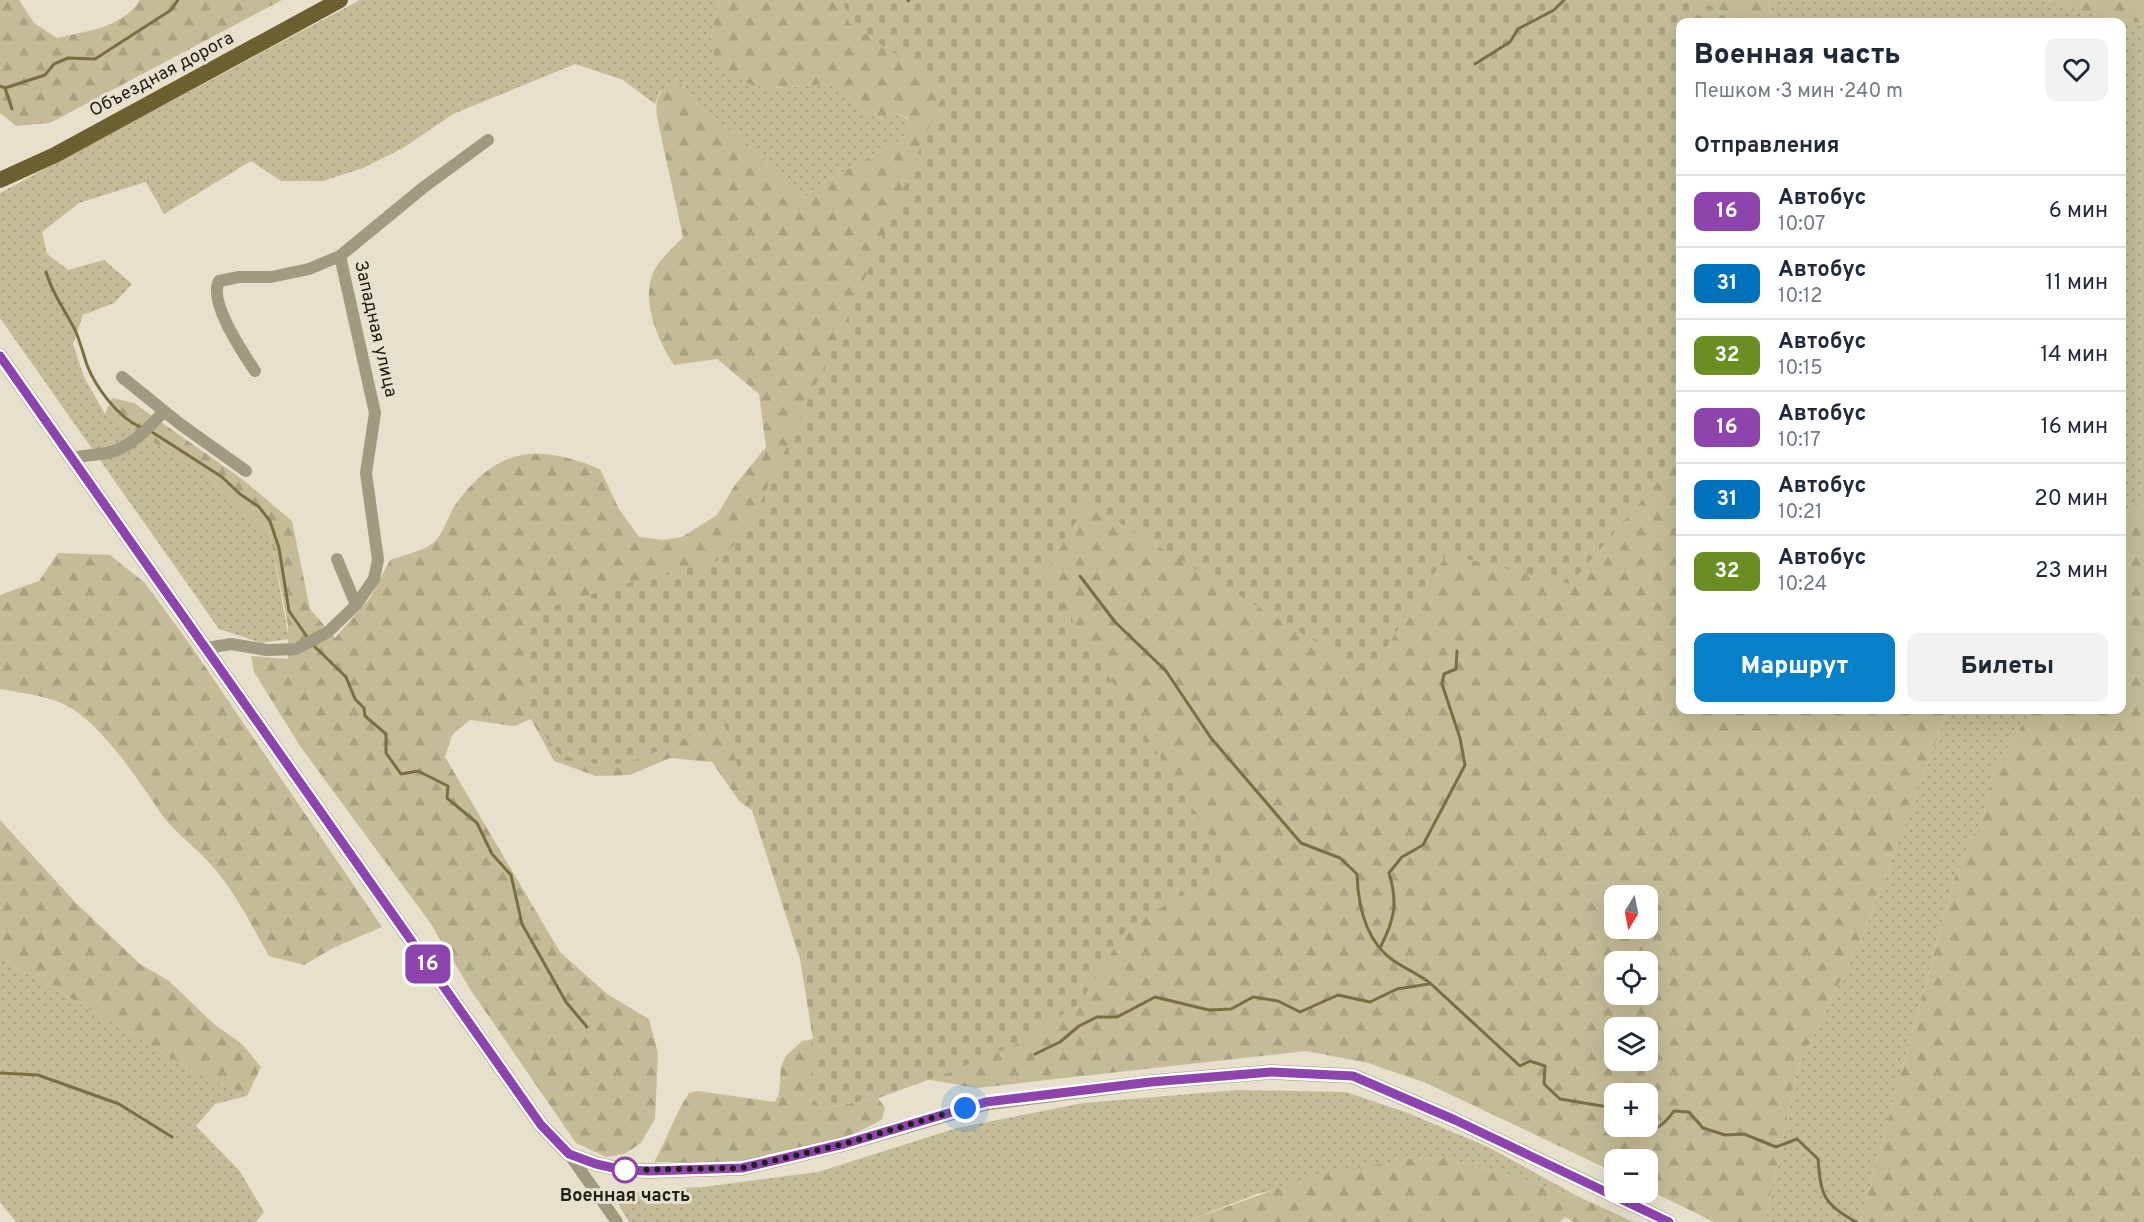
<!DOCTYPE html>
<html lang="ru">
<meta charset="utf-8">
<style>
:root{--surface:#fff;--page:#f2f2f3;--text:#1f2937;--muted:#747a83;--line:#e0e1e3;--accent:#0880c9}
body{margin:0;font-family:Overpass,sans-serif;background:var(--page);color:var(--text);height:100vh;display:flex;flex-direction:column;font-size:22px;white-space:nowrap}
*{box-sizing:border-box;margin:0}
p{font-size:20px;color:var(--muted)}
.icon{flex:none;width:33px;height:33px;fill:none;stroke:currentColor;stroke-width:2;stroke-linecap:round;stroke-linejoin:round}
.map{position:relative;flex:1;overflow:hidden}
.drawer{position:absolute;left:1676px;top:18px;width:450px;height:696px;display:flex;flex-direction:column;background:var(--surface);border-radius:12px;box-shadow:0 6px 24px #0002}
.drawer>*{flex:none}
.badge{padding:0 12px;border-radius:9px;font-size:21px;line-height:39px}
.needle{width:39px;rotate:190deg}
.tools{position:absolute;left:1604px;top:885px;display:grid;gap:12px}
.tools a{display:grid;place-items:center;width:54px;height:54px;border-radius:12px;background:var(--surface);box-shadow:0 6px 24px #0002;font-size:30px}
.you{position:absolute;width:30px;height:30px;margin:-15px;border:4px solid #fff;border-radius:50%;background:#1a73e8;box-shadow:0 0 0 9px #1a73e833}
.map>.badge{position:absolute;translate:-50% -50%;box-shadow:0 0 0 3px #fff}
h2{padding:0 18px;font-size:22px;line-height:54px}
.round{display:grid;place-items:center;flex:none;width:63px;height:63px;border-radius:12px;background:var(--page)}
.overview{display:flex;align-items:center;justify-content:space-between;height:102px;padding:0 18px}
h1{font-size:28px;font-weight:800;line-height:45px}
.primary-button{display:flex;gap:12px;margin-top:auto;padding:12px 18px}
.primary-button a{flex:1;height:69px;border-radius:12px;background:var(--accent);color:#fff;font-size:24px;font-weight:800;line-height:69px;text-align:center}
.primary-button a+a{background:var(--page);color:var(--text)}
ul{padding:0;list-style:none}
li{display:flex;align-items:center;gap:18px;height:72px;padding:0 18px;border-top:2px solid var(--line)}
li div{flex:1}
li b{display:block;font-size:22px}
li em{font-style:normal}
li .badge{min-width:66px;font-weight:700;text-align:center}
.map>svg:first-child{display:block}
</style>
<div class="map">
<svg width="2144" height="1222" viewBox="0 0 2144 1222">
<defs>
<pattern id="grass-dots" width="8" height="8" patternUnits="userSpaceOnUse" patternTransform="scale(1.5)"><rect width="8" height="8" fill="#c5bc97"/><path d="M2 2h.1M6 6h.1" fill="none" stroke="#a9a181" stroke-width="1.8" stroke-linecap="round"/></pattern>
<pattern id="forest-firs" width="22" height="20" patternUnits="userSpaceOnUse" patternTransform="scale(1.5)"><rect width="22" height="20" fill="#c5bc97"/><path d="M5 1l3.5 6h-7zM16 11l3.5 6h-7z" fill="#a9a181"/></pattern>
<pattern id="cemetery-stones" width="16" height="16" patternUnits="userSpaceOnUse" patternTransform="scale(1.5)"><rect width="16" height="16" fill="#c5bc97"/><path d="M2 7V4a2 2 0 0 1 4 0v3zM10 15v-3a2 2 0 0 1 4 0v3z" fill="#a9a181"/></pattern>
</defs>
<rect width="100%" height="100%" fill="#e6e0cc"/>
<!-- grass -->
<path fill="url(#grass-dots)" d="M 360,0 L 719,0 L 711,38 L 774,88 L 828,84 L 847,92 L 862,111 L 879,118 L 896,113 L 908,119 L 910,126 L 901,140 L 817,186 L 806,197 L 793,190 L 747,143 L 699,106 L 680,82 L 659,92 L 655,104 L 623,80 L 575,64 L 453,114 L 403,148 L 363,168 L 323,181 L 281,181 L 251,161 L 164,214 L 146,182 L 79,203 L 42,232 L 47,254 L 68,270 L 104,260 L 132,284 L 114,303 L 83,315 L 73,344 L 84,377 L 105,414 L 203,472 L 270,534 L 289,639 L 261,643 L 219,629 L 0,318 L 0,193 Z
M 1768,0 L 2048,0 L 2064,7 L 2144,24 L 2144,505 L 2121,514 L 2121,22 L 1765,22 L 1770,17 Z
M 1948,710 L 2032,710 L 1995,767 L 1984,813 L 1954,879 L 1860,1222 L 1765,1222 L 1798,1067 L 1862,938 Z
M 0,954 L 16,968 L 113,1022 L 182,1065 L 247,1096 L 215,1104 L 196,1126 L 239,1170 L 264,1212 L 256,1222 L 16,1222 L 0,1202 Z
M 1237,1090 L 1346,1092 L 1408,1113 L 1488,1147 L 1581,1198 L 1449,1158 L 1407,1159 L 1257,1194 L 1185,1222 L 629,1222 L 617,1202 L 642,1190 L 703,1187 L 818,1172 L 957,1128 L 1083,1103 Z"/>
<!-- forest -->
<path fill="url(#forest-firs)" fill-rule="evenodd" d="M 0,0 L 19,0 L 34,23 L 57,38 C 87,31 122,28 140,0 L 282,0 L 50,123 L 16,126 L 0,113 Z
M 719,0 L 1768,0 L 1770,17 L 1765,22 L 1680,22 L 1680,710 L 1948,710 L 1862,938 L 1798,1067 L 1765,1222 L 1714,1222 L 1647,1189 L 1647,1160 L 1614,1160 L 1614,1172 L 1426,1083 L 1368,1063 L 1306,1051 L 977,1088 L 913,1077 L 777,828 L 740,802 L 712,762 L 670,758 L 630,775 L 596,776 L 554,761 L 531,719 L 514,726 L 470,720 L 452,735 L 445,757 L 560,952 L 607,994 L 649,1019 L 658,1053 L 655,1119 L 641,1143 L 624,1154 L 606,1157 L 576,1143 L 470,989 L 431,924 L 300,746 L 254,672 L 251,656 L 288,659 L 288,625 L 270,534 L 203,472 L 105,414 L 112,398 L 134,403 L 242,479 L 292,521 L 310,609 L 335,638 L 370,598 L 390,560 C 400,556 426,550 433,543 C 444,534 448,515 456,504 C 498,446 538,444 600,469 L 619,509 L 639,537 L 664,540 L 682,537 L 717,515 L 735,485 L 766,447 L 759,394 L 717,359 L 674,365 C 658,341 641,302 653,273 C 658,261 674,247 683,237 L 657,117 C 655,102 657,94 668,83 L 680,82 L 699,106 L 747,143 L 793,190 L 806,197 L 817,186 L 901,140 L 910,126 L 908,118 L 896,113 L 879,118 L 862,111 L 847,92 L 828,84 L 774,88 L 754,86 L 722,72 L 714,55 L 711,38 ZM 1614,896 L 1647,896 L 1647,928 L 1614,928 ZM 1614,962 L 1647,962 L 1647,994 L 1614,994 ZM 1614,1028 L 1647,1028 L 1647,1060 L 1614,1060 ZM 1614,1094 L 1647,1094 L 1647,1126 L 1614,1126 Z
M 2048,0 L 2144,0 L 2144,24 L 2064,7 Z
M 2144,505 L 2144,1222 L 1860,1222 L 1954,879 L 1984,813 L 1995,767 L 2032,710 L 2121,710 L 2121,514 Z
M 58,553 L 110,555 L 145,583 L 191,646 L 382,927 L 333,948 L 304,965 L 269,956 C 252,926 236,893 213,867 C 198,849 176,834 162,815 C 140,782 105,729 71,708 C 51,696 22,693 0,689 L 0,595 L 39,581 Z
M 0,820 L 75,902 L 140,964 L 169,981 L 215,1025 L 242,1044 L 261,1067 L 247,1096 L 182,1065 L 113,1022 L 16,968 L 0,954 Z
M 813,1039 L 813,1097 L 826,1108 L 878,1098 L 885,1108 L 882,1119 C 845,1143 782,1156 737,1161 C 710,1164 681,1162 654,1162 C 666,1141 676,1112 689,1093 L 698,1091 L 775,1102 L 779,1094 L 781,1067 L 786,1056 L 802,1041 Z
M 1449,1158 L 1581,1198 L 1634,1222 L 1574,1222 L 1565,1217 L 1560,1222 L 1185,1222 L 1312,1176 L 1407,1159 Z"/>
<!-- cemetery -->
<path fill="url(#cemetery-stones)" d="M 843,0 L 1693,0 L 1757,22 L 1680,22 L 1680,456 L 1570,584 L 1447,554 L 1369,674 L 1087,503 L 1044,575 L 1230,867 L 1127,928 L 1080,1003 L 1015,1045 L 950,1072 L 878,1098 L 825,1108 L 818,1105 L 813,1097 L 813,1039 L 800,959 L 723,720 L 643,758 L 605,766 L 560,755 L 531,718 L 528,614 L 632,582 L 720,560 L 742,536 L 755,514 L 855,301 L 946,88 L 849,23 Z"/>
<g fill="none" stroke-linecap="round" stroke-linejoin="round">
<!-- stream -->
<path stroke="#7a6f43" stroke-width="3" d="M 908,1 L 909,0
M 1475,64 L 1510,42 L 1518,29 L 1554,10 L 1564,0
M 0,86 L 5,88 L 45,75 L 54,64 L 68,58 L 95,59 L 171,10 L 178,0
M 5,88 L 12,109
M 46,272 C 52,294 65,310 75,330 C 80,341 83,353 87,365 C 96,388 118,417 140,427
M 152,432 L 222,477 L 240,494 L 259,507 L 270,521 L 279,548 L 289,611 L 308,638
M 1080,576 L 1115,622 L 1166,671 L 1211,738 L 1301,843 L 1340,858 L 1357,874 C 1358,905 1366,942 1394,961 C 1406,969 1418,974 1430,983 L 1520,1066 L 1530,1061 L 1545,1066 L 1544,1084 L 1560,1099 L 1614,1108
M 312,644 L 346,677 L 355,699 L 364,708 L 365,716 L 386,734 L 386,753 L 401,774 L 418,771 L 448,786 L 447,798 L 477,823 L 492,854 L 511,875 L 522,924 L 566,1002 L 587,1027
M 1381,946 C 1395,918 1398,903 1389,873 L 1402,857 L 1423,845 L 1465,765 L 1460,738 L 1442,684 L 1444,674 L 1456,669 L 1457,651
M 1035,1054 L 1060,1042 L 1079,1026 L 1097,1017 L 1117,1017 L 1155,997 L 1209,1010 L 1231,1009 L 1253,997 L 1278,1001 L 1300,1012 L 1338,995 L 1370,1002 L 1397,989 L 1429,984
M 0,1073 L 38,1075 L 119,1104 L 172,1137
M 1628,1126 C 1648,1137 1662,1128 1674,1111 L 1689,1112 L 1703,1128 L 1725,1135 L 1744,1134 L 1776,1147 L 1797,1139 L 1818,1159 C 1821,1196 1823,1203 1856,1222"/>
<!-- minor -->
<path stroke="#a09a81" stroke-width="12" d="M 255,371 C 243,353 208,302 219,281 L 239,277 L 271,277 L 309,269 L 340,256 L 424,187 L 488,140
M 122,377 L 180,424 L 246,471
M 74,458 C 85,455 96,455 107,453 C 130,448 148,429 163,412
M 337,559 L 356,605
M 207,648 L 231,644 L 267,650 L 296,649 L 328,632 L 356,605 L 374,579 L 378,560 L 366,473 L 375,413 L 340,256
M 569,1154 L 617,1222"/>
<!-- tertiary -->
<path stroke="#a09a81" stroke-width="15" d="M 0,356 L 541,1125 L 569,1154 L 596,1164 L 623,1170 L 649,1171 L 742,1168 L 844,1144 L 986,1103 L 1151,1082 L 1271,1072 L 1353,1076 L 1455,1120 L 1669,1222"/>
<!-- primary -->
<path stroke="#6c5f30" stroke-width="16" d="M 0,180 L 55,155 L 340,0"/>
</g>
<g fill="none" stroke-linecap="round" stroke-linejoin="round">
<!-- line casing -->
<g stroke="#fff" stroke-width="14">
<path id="line" d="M 0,356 L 541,1125 L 569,1154 L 596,1164 L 623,1170 L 649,1171 L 742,1168 L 844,1144 L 986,1102 L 1151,1082 L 1271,1072 L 1353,1076 L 1455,1120 L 1669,1222"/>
</g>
<!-- line -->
<use href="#line" stroke="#8e44ad" stroke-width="9"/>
<!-- walk -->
<path stroke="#212018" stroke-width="6" stroke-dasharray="0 10.8" d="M 625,1170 L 742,1168 L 844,1144 L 965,1108"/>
</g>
<!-- markers -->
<circle fill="#fff" stroke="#8e44ad" stroke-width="3" cx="625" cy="1170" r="12"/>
<g text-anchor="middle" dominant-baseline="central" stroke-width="6" stroke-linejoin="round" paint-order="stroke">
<!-- street labels -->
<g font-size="18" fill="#212018" stroke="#e6e0cc">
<text transform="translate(162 75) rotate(-28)">Объездная дорога</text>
<text transform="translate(375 329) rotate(77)">Западная улица</text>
</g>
<!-- stop labels -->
<g font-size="18" font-weight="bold" fill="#212018" stroke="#e6e0cc">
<text x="625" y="1196">Военная часть</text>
</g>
</g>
</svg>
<div class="tools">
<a><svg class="needle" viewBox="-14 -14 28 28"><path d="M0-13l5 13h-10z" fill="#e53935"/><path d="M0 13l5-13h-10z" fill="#747a83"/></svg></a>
<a><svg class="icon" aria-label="locate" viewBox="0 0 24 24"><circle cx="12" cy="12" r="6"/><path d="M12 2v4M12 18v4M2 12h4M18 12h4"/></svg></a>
<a><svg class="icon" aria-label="layers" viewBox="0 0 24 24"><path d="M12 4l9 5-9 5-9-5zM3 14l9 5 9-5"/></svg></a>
<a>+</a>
<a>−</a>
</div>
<div class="you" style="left:965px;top:1108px"></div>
<b class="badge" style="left:428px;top:964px;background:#8e44ad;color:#fff">16</b>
<section class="drawer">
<div class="overview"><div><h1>Военная часть</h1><p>Пешком · 3 мин · 240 m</p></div><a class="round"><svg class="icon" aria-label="heart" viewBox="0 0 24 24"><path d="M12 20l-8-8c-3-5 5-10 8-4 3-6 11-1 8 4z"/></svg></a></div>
<h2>Отправления</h2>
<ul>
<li><span class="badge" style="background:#8e44ad;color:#fff">16</span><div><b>Автобус</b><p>10:07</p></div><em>6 мин</em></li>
<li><span class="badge" style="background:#0072bc;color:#fff">31</span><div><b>Автобус</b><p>10:12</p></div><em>11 мин</em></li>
<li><span class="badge" style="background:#6b8e23;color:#fff">32</span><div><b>Автобус</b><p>10:15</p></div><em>14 мин</em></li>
<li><span class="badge" style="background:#8e44ad;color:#fff">16</span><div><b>Автобус</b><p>10:17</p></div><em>16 мин</em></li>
<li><span class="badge" style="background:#0072bc;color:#fff">31</span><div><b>Автобус</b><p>10:21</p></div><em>20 мин</em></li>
<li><span class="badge" style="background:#6b8e23;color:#fff">32</span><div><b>Автобус</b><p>10:24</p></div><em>23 мин</em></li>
</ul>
<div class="primary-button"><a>Маршрут</a><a>Билеты</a></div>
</section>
</div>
